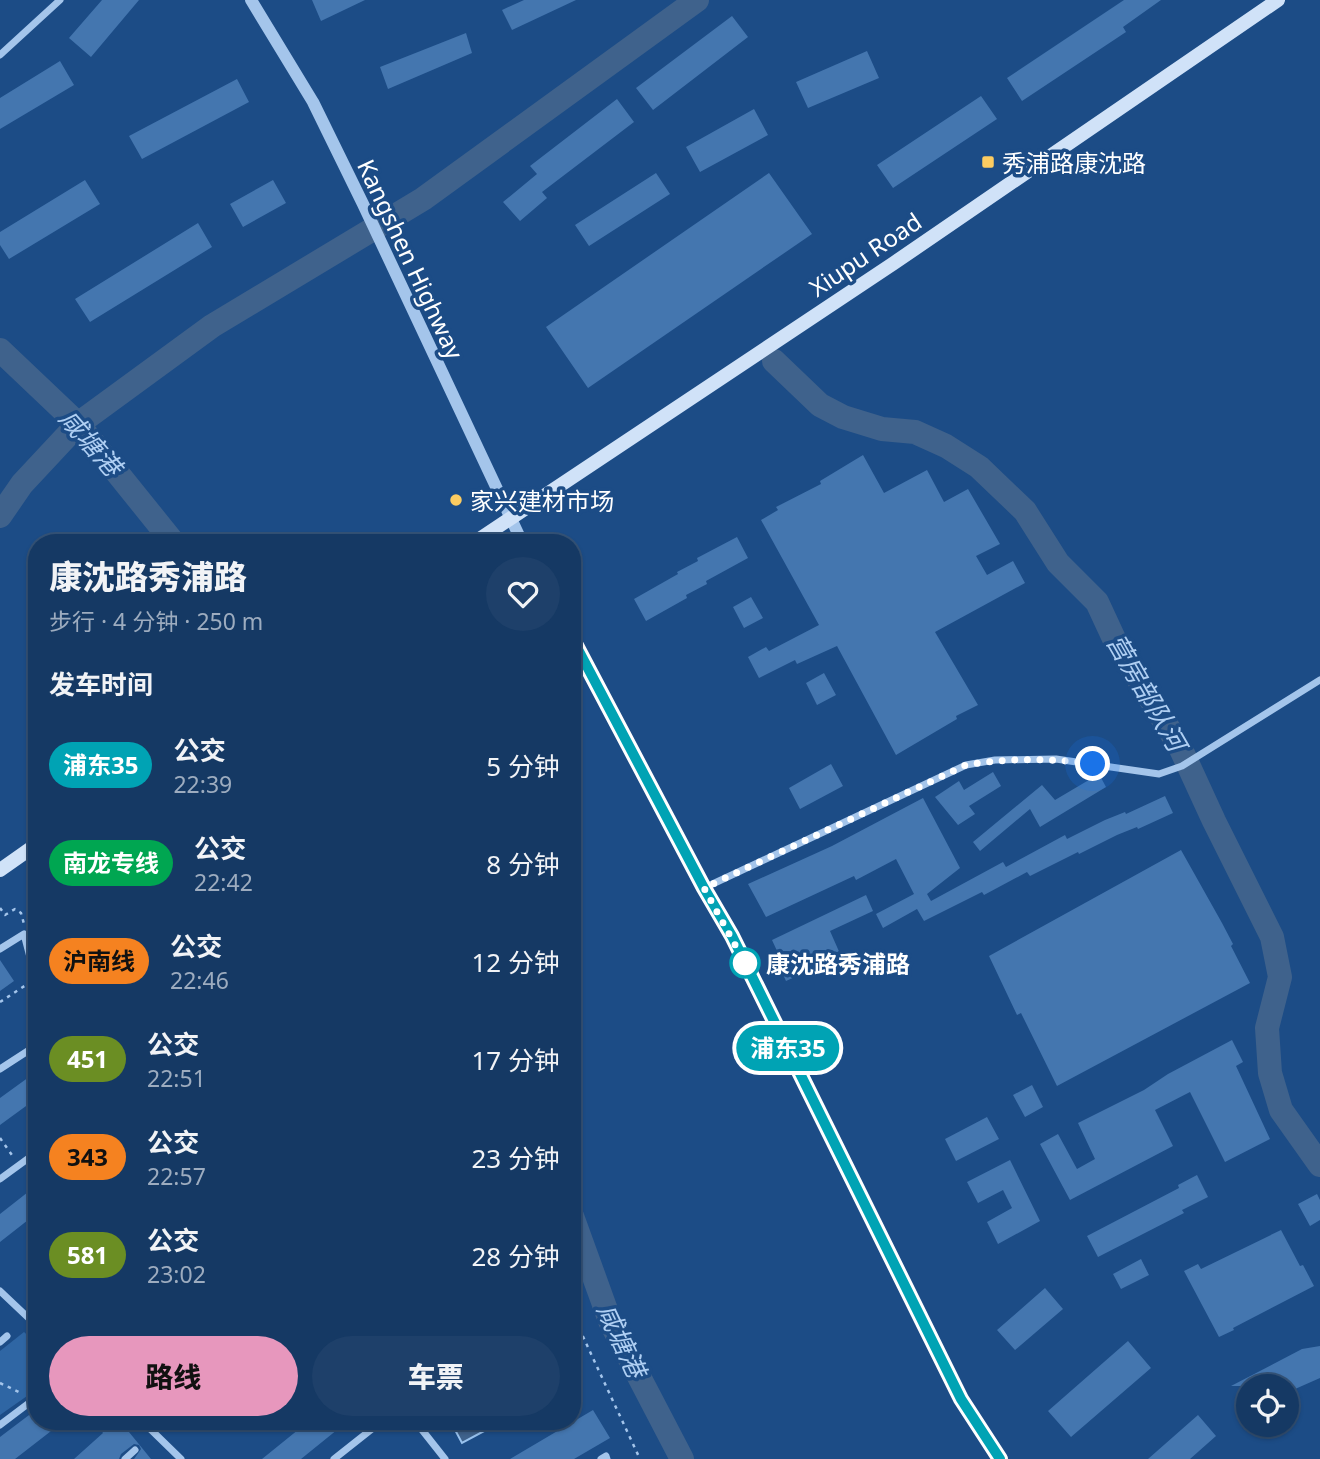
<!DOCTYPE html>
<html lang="zh">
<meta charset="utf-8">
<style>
:root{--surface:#153964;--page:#1e406a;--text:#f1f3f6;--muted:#9dacbf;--line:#345378;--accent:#e797bd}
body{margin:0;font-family:"Noto Sans","Noto Sans SC",sans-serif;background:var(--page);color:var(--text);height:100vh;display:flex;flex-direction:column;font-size:26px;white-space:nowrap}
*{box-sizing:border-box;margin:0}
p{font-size:23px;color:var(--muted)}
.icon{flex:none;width:38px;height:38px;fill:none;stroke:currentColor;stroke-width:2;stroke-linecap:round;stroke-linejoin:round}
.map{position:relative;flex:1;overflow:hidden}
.side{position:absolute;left:28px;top:534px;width:553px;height:896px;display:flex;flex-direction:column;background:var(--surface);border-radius:28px;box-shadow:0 2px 5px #0004,0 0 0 2px var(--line)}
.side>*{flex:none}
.badge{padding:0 14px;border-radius:23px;font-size:24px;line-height:46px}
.buttons{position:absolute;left:1236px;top:1374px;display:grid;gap:14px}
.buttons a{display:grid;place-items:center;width:63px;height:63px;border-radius:50%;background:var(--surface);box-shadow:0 2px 5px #0004,0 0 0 2px var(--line);font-size:35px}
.you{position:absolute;width:35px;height:35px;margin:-18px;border:5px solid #fff;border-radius:50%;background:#1a73e8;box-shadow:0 0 0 10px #1a73e833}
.map>.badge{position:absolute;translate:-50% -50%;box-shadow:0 0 0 4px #fff}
h2{padding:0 21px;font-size:26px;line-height:63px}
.round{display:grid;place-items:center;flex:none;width:74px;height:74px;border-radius:37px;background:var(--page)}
.overview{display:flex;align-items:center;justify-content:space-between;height:119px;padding:0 21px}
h1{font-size:33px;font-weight:800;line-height:52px}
.primary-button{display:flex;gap:14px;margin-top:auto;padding:14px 21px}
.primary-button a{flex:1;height:80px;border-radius:42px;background:var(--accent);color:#111;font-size:28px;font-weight:800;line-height:80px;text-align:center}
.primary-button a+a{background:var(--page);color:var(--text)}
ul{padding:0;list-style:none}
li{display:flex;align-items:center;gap:21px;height:98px;padding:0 21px}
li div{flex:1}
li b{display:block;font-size:26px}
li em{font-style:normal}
li .badge{min-width:77px;font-weight:700;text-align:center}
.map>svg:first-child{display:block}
</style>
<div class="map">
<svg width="1320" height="1459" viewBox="0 0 1320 1459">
<rect width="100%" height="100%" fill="#1c4c86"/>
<!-- green -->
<path fill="#2f66a4" d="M 24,1332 L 37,1344 L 37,1389 L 0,1415 L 0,1351 Z"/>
<!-- water -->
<path fill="#3f628c" stroke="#97c1ed" stroke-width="2" d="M 461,1421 L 481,1421 L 486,1430 L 462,1443 L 453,1426 Z"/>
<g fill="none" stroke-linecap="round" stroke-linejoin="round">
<!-- river -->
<path stroke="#3f628c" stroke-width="24" d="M 0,350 L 78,424 L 173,542
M 774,361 L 820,405 L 843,417 L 882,429 L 915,432 L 946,446 L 979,467 L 1025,511 L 1058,563 L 1097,602 L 1116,643 L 1180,747 L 1214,821 L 1272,937 L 1280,977 L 1267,1028 L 1270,1073 L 1281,1110 L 1320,1165
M 0,516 L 22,484 L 78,424 L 212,326 L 423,199 L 697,0
M 572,1216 L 610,1321 L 682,1459"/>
</g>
<!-- building -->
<path fill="#4476af" d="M 102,0 L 139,0 L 91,57 L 69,38 Z
M 312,0 L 365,0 L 321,21 Z
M 524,0 L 576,0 L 512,30 L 502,10 Z
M 1124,0 L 1161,0 L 1123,27 L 1126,32 L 1022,101 L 1007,78 Z
M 732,16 L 748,37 L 653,110 L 636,88 Z
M 466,33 L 472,53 L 388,89 L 380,67 Z
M 867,51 L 879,78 L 808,108 L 796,82 Z
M 60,61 L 74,85 L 0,129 L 0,98 Z
M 237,79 L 249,102 L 142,159 L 129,136 Z
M 981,96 L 997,119 L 893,188 L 877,165 Z
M 617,99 L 634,122 L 542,192 L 547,198 L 520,221 L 503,202 L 537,174 L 530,166 Z
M 754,109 L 768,135 L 700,172 L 686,147 Z
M 656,173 L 670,194 L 589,246 L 575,225 Z
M 769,173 L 812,234 L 588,388 L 546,327 Z
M 85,180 L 100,204 L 9,259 L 0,245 L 0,232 Z
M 273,180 L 286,203 L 243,227 L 230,204 Z
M 198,223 L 212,247 L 90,322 L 75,299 Z
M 863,455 L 884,493 L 927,470 L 944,502 L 968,489 L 1000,544 L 976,556 L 987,575 L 1013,561 L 1025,583 L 935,632 L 978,705 L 956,716 L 957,719 L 896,755 L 837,646 L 797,664 L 795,660 L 759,678 L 748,657 L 766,647 L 769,651 L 819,625 L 761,520 L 778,510 L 776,507 L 821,484 L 820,481 Z
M 737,537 L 748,558 L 706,581 L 707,584 L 686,595 L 687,598 L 646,621 L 634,599 L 678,574 L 677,572 L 698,561 L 697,558 Z
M 751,597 L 763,618 L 744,628 L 733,607 Z
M 824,673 L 836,695 L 817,705 L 806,683 Z
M 831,764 L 843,786 L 800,809 L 789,788 Z
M 993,772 L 1001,786 L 969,806 L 975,814 L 958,825 L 935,797 L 959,781 L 964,790 Z
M 1099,774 L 1106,787 L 1040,827 L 1030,809 L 980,851 L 973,842 L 1042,785 L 1055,800 Z
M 1165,796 L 1173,813 L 1138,829 L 1137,827 L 1117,835 L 1079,854 L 1078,852 L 1030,876 L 1027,872 L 984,895 L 982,892 L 924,921 L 917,909 L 883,928 L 876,914 L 914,894 L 896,859 L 856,880 L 854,876 L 766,917 L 748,884 L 832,846 L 923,798 L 960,868 L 927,894 L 931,901 L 1003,862 L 1006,867 L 1065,835 L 1067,839 L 1105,820 L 1125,812 L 1126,814 Z
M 1181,850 L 1222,923 L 1233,944 L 1231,946 L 1250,983 L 1057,1086 L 1021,1013 L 1017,1015 L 989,956 Z
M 866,895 L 873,911 L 830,931 L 841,956 L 786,981 L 779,966 L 783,964 L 772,940 Z
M 0,960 L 14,981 L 0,991 Z
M 1232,1040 L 1243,1062 L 1236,1066 L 1270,1139 L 1225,1162 L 1190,1092 L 1155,1110 L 1173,1146 L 1070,1200 L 1040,1144 L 1058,1134 L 1077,1169 L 1095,1159 L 1078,1123 L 1144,1090 L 1168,1074 Z
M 29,1077 L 37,1088 L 37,1098 L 0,1125 L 0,1098 Z
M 1032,1085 L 1043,1107 L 1025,1117 L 1013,1095 Z
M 987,1117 L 999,1139 L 956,1161 L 945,1139 Z
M 1010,1160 L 1040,1221 L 998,1244 L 987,1222 L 1012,1208 L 1003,1190 L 978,1203 L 967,1182 Z
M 1197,1175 L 1208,1197 L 1182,1210 L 1184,1213 L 1098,1257 L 1087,1236 L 1179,1188 L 1178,1185 Z
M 37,1185 L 37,1213 L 0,1242 L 0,1214 Z
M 1317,1194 L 1320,1200 L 1320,1220 L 1310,1226 L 1298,1204 Z
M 1281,1230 L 1300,1266 L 1303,1265 L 1314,1286 L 1233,1328 L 1234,1330 L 1219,1337 L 1184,1271 L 1198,1264 L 1201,1269 Z
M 1141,1259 L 1149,1275 L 1121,1289 L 1113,1274 Z
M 1045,1288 L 1063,1309 L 1015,1350 L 997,1330 Z
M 1128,1341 L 1151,1368 L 1071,1437 L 1048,1411 Z
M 1320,1346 L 1320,1378 L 1286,1393 L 1286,1386 L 1231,1386 L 1302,1349 Z
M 37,1409 L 37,1421 L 64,1421 L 15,1459 L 0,1459 L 0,1437 Z
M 593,1410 L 610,1438 L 574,1459 L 510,1459 Z
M 1198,1415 L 1216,1436 L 1190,1459 L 1148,1459 Z
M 111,1421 L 120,1421 L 151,1459 L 134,1459 L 141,1449 L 139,1445 L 134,1444 L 121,1454 L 119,1459 L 74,1459 L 103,1433 L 101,1430 Z
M 309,1421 L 348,1421 L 301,1459 L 262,1459 Z"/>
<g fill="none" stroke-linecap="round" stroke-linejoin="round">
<!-- path -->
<path stroke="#a4c5eb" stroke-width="2.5" stroke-dasharray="3.5 5" stroke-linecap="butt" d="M 0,908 L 5,915 L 15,909 L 21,913 L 24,924
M 0,1002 L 26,985
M 0,1138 L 14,1158
M 572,1313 L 640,1459
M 0,1383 L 23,1394"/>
<!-- minor -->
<path stroke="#a4c5eb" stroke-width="7" d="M 0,55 L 60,0
M 704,888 L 966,765 L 995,760 L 1056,759 L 1159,774 L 1182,766 L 1320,680
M 0,949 L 24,934 L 37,984
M 0,1069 L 37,1045
M 0,1179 L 37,1152
M 34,1289 L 37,1287
M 0,1291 L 37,1326
M 0,1342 L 7,1336
M 142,1421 L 181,1459
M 415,1421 L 445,1459
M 0,1425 L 37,1397
M 125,1459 L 135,1450
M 334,1459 L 382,1421
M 601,1459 L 606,1456 L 607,1459"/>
<!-- tertiary -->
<path stroke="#a4c5eb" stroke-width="12" d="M 251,0 L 313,102 L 363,204 L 522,542
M 572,638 L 704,888 L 732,936 L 961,1399 L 1000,1459"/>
<!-- secondary -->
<path stroke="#d0e2f8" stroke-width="14" d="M 475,542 L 894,263 L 1278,0
M 0,870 L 37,844"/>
</g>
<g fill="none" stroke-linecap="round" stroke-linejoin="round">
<!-- line casing -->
<g stroke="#fff" stroke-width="16">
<path id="line" d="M 572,638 L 704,888 L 732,936 L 961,1399 L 1000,1459"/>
</g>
<!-- line -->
<use href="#line" stroke="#00a3b4" stroke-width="10"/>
<!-- walk -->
<path stroke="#fff" stroke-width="7" stroke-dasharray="0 12.6" d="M 745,963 L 746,965 L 704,888 L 966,765 C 1009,758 1050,758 1093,764"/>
</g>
<!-- markers -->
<g fill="#fccc61" stroke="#1c4c86" stroke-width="2.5">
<rect x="981" y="155" width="14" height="14" rx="3.5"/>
<circle cx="456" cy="500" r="7"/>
</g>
<circle fill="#fff" stroke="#00a3b4" stroke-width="3.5" cx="745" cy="963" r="14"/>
<g text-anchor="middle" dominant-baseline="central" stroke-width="7" stroke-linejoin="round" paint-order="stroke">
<!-- poi labels -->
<g font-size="24" fill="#fff" stroke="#1c4c86" text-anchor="start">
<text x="1002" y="162">秀浦路康沈路</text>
<text x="470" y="500">家兴建材市场</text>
</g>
<!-- street labels -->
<g font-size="24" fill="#fff" stroke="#1c4c86">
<text transform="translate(865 254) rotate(-34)">Xiupu Road</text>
<text transform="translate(411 259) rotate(65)">Kangshen Highway</text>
</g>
<!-- stop labels -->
<g font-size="24" font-weight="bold" fill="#fff" stroke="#1c4c86" text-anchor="start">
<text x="766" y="963">康沈路秀浦路</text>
</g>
<!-- water labels -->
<g font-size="26" font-style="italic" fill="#afcff3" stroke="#1c4c86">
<text transform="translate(91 442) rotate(49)">咸塘港</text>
<text transform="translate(1147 692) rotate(60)">营房部队河</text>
<text transform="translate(622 1340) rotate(65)">咸塘港</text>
</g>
</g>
</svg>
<div class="buttons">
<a><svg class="icon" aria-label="locate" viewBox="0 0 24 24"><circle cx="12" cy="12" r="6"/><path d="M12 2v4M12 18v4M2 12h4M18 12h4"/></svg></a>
</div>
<div class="you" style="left:1093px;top:764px"></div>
<b class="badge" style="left:788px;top:1048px;background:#00a3b4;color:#fff">浦东35</b>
<section class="side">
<div class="overview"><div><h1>康沈路秀浦路</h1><p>步行 · 4 分钟 · 250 m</p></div><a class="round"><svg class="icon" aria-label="heart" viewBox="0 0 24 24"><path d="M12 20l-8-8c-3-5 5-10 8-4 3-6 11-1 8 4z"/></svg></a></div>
<h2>发车时间</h2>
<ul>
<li><span class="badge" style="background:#00a3b4;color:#fff">浦东35</span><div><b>公交</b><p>22:39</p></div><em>5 分钟</em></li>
<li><span class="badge" style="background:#00a651;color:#fff">南龙专线</span><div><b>公交</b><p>22:42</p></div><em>8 分钟</em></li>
<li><span class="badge" style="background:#f58220;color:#111">沪南线</span><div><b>公交</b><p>22:46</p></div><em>12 分钟</em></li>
<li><span class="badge" style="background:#6b8e23;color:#fff">451</span><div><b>公交</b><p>22:51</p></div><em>17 分钟</em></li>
<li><span class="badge" style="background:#f58220;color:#111">343</span><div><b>公交</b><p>22:57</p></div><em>23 分钟</em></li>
<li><span class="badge" style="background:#6b8e23;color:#fff">581</span><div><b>公交</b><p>23:02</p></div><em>28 分钟</em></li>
</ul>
<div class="primary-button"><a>路线</a><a>车票</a></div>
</section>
</div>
